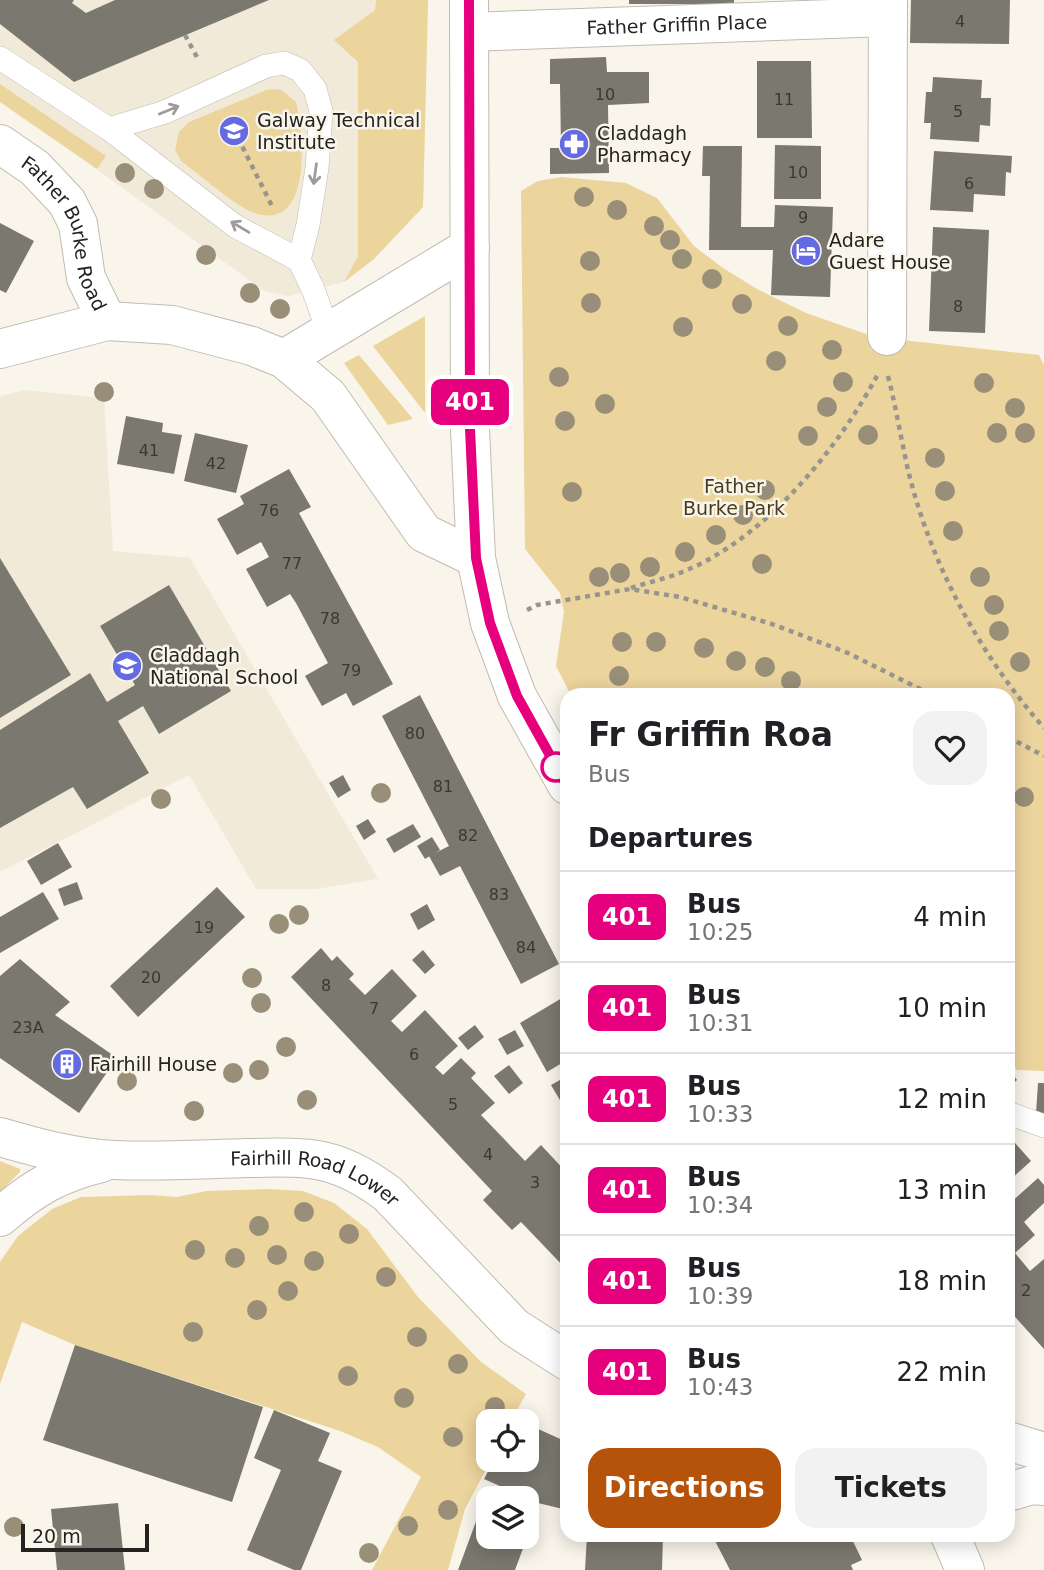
<!DOCTYPE html>
<style>
:root{--surface:#fff;--page:#f2f2f2;--text:#202124;--muted:#757577;--line:#e0e0e0;--accent:#b45309}
body{margin:0;font-family:"DejaVu Sans",sans-serif;background:var(--page);color:var(--text);height:100vh;display:flex;flex-direction:column;font-size:26px;white-space:nowrap}
*{box-sizing:border-box;margin:0}
p{font-size:23px;color:var(--muted)}
.icon{flex:none;width:38px;height:38px;fill:none;stroke:currentColor;stroke-width:2;stroke-linecap:round;stroke-linejoin:round}
.map{position:relative;flex:1;overflow:hidden}
.details{position:absolute;left:560px;top:688px;width:455px;height:854px;display:flex;flex-direction:column;background:var(--surface);border-radius:21px;box-shadow:0 4px 18px #0003}
.details>*{flex:none}
.badge{padding:0 14px;border-radius:10px;font-size:24px;line-height:46px}
.buttons{position:absolute;left:476px;top:1409px;display:grid;gap:14px}
.buttons a{display:grid;place-items:center;width:63px;height:63px;border-radius:14px;background:var(--surface);box-shadow:0 4px 18px #0003;font-size:35px}
.scale{position:absolute;left:21px;bottom:18px;width:128px;box-sizing:border-box;padding-left:7px;border:4px solid #252320;border-top:0;font-size:19px;line-height:24px;white-space:nowrap;color:#252320;-webkit-text-stroke:5px #f9f5eb;paint-order:stroke}
.map>.badge{position:absolute;translate:-50% -50%;box-shadow:0 0 0 4px #fff}
h2{padding:0 28px;font-size:26px;line-height:63px}
.round{display:grid;place-items:center;flex:none;width:74px;height:74px;border-radius:21px;background:var(--page)}
.headline{display:flex;align-items:center;justify-content:space-between;height:119px;padding:0 28px}
h1{font-size:33px;font-weight:800;line-height:52px}
.cta{display:flex;gap:14px;margin-top:auto;padding:14px 28px}
.cta a{flex:1;height:80px;border-radius:21px;background:var(--accent);color:#fff;font-size:28px;font-weight:800;line-height:80px;text-align:center}
.cta a+a{background:var(--page);color:var(--text)}
ul{padding:0;list-style:none}
li{display:flex;align-items:center;gap:21px;height:91px;padding:0 28px;border-top:2px solid var(--line)}
li div{flex:1}
li b{display:block;font-size:26px}
li em{font-style:normal}
li .badge{min-width:77px;font-weight:700;text-align:center}
.map>svg:first-child{display:block}
</style>
<div class="map">
<svg width="1044" height="1570" viewBox="0 0 1044 1570">
<rect width="100%" height="100%" fill="#f9f5eb"/>
<!-- built -->
<path fill="#f1ead9" d="M 0,0 L 428,0 L 423,207 L 374,259 L 344,282 L 289,296 L 264,291 L 84,160 L 0,102 Z
M 25,390 L 104,398 L 113,551 L 190,558 L 378,879 L 316,889 L 256,889 L 189,775 L 0,872 L 0,396 Z"/>
<!-- green -->
<path fill="#ecd49d" d="M 376,0 L 428,0 L 423,207 L 374,259 L 344,282 L 358,256 L 358,62 L 334,40 L 375,10 Z
M 0,84 L 106,156 L 97,169 L 0,102 Z
M 280,89 L 296,102 C 304,135 313,235 252,212 C 234,205 199,174 181,161 L 175,150 L 179,132 L 189,122 L 266,90 Z
M 561,177 L 626,183 L 657,198 L 694,246 L 723,268 L 757,289 L 806,313 L 875,337 L 1039,355 L 1044,365 L 1044,1071 L 1017,1070 L 1008,1058 L 1008,695 L 571,695 L 556,666 L 564,612 L 560,593 L 525,549 L 521,191 L 538,181 Z
M 425,316 L 425,413 L 373,346 Z
M 359,355 L 413,419 L 388,425 L 344,363 Z
M 0,1161 L 20,1169 L 20,1172 L 0,1192 Z
M 268,1189 L 303,1191 L 334,1203 L 367,1229 L 418,1297 L 481,1362 L 526,1394 L 511,1421 L 488,1421 L 488,1460 L 491,1460 L 465,1509 L 448,1570 L 372,1570 L 421,1477 L 378,1447 L 340,1431 L 75,1345 L 22,1322 L 0,1384 L 0,1262 L 18,1236 L 52,1209 L 81,1197 L 151,1195 L 177,1197 L 206,1191 Z"/>
<!-- building -->
<path fill="#7b786f" d="M 0,0 L 74,0 L 72,3 L 86,13 L 115,0 L 269,0 L 74,82 L 0,24 Z
M 629,0 L 734,0 L 734,4 L 629,4 Z
M 911,0 L 1010,0 L 1009,44 L 910,43 Z
M 606,57 L 607,72 L 649,72 L 649,103 L 608,105 L 609,173 L 550,174 L 550,148 L 561,148 L 560,84 L 550,84 L 550,59 Z
M 757,61 L 811,61 L 812,138 L 757,138 Z
M 933,77 L 982,80 L 981,98 L 991,98 L 990,126 L 980,125 L 979,142 L 930,139 L 931,123 L 924,123 L 926,92 L 932,92 Z
M 775,145 L 821,146 L 821,199 L 774,199 Z
M 703,146 L 742,146 L 741,227 L 774,227 L 775,205 L 833,207 L 830,297 L 771,295 L 773,250 L 709,250 L 710,176 L 702,176 Z
M 934,151 L 1012,156 L 1011,173 L 1006,172 L 1005,196 L 974,194 L 973,212 L 930,210 Z
M 0,223 L 34,241 L 6,293 L 0,290 Z
M 933,227 L 989,230 L 985,333 L 929,331 Z
M 126,416 L 163,423 L 162,432 L 182,435 L 174,474 L 117,464 Z
M 195,433 L 248,445 L 236,493 L 184,481 Z
M 289,469 L 311,507 L 299,513 L 393,684 L 353,706 L 346,693 L 322,706 L 305,676 L 328,663 L 296,603 L 290,594 L 267,607 L 246,569 L 269,557 L 261,542 L 237,555 L 217,519 L 244,504 L 240,496 Z
M 0,558 L 71,675 L 0,718 Z
M 169,585 L 231,691 L 159,734 L 143,706 L 118,721 L 149,773 L 87,809 L 73,787 L 0,828 L 0,730 L 90,673 L 107,702 L 135,685 L 100,626 Z
M 420,695 L 559,964 L 521,984 L 460,866 L 440,876 L 429,856 L 449,846 L 382,716 Z
M 343,775 L 351,790 L 338,798 L 329,783 Z
M 368,819 L 376,832 L 364,840 L 356,826 Z
M 413,824 L 421,837 L 394,853 L 386,839 Z
M 432,837 L 440,850 L 425,859 L 417,846 Z
M 58,843 L 72,867 L 41,885 L 27,861 Z
M 77,882 L 83,899 L 64,906 L 58,889 Z
M 217,887 L 245,917 L 138,1017 L 110,986 Z
M 43,892 L 59,919 L 0,953 L 0,917 Z
M 427,904 L 435,920 L 418,930 L 410,914 Z
M 321,948 L 332,961 L 337,956 L 354,974 L 349,979 L 365,995 L 392,969 L 417,996 L 391,1021 L 402,1032 L 425,1010 L 458,1046 L 435,1067 L 443,1075 L 461,1058 L 476,1073 L 471,1078 L 495,1103 L 481,1115 L 525,1161 L 541,1145 L 567,1173 L 567,1270 L 521,1222 L 512,1230 L 483,1200 L 492,1191 L 291,977 Z
M 423,950 L 435,965 L 425,974 L 412,960 Z
M 20,959 L 70,1002 L 55,1015 L 117,1058 L 79,1113 L 0,1058 L 0,976 Z
M 567,995 L 567,1060 L 547,1072 L 520,1023 Z
M 475,1025 L 484,1037 L 468,1050 L 458,1038 Z
M 515,1030 L 524,1046 L 507,1055 L 498,1039 Z
M 509,1065 L 523,1083 L 509,1094 L 494,1076 Z
M 1008,1068 L 1017,1080 L 1008,1088 Z
M 567,1076 L 567,1112 L 551,1085 Z
M 1038,1083 L 1044,1083 L 1044,1114 L 1036,1113 Z
M 1008,1135 L 1031,1161 L 1010,1180 L 1008,1178 Z
M 1038,1178 L 1044,1185 L 1044,1203 L 1024,1222 L 1035,1235 L 1015,1253 L 1030,1271 L 1044,1259 L 1044,1349 L 1008,1309 L 1008,1205 Z
M 75,1345 L 263,1407 L 232,1502 L 43,1440 Z
M 274,1410 L 330,1433 L 318,1461 L 342,1471 L 301,1570 L 294,1570 L 247,1550 L 281,1470 L 254,1458 Z
M 527,1424 L 567,1442 L 567,1510 L 538,1503 L 484,1479 L 494,1460 L 527,1460 Z
M 487,1492 L 502,1498 L 488,1498 L 488,1536 L 527,1536 L 527,1507 L 537,1511 L 515,1570 L 458,1570 Z
M 118,1503 L 125,1570 L 57,1570 L 51,1509 Z
M 587,1535 L 663,1535 L 662,1570 L 585,1570 Z
M 712,1535 L 850,1535 L 862,1560 L 851,1565 L 853,1570 L 730,1570 Z"/>
<g fill="none" stroke-linecap="round" stroke-linejoin="round">
<!-- lane casing -->
<g stroke="#c0bcb2" stroke-width="24">
<path id="lane" d="M 0,58 L 109,129
M 299,260 L 308,225 L 317,168 L 321,111 L 315,89 L 300,70 L 284,63 L 266,66 L 165,112 L 109,129 L 235,226 L 299,260 L 313,289 L 328,331
M 1008,1113 L 1044,1126"/>
</g>
<!-- street casing -->
<g stroke="#c0bcb2" stroke-width="40">
<g id="street">
<path id="s1" d="M 469,32 L 887,17"/>
<path id="s2" d="M 0,144 L 35,168 L 67,202 L 78,224 L 86,278 L 107,321 L 172,325 L 252,346 L 284,359 L 328,396 L 424,533 L 476,558"/>
<path d="M 887,336 L 888,0"/>
<path d="M 0,349 L 107,321"/>
<path d="M 284,359 L 470,247"/>
<path id="s3" d="M 0,1137 C 38,1148 74,1158 114,1160 C 159,1162 204,1159 248,1158 C 271,1158 294,1156 317,1160 C 342,1164 368,1179 388,1194 L 514,1327 L 567,1361"/>
<path d="M 0,1217 C 33,1188 59,1173 101,1163"/>
<path d="M 1008,1441 L 1044,1452"/>
<path d="M 1008,1492 L 1032,1485 L 1044,1486"/>
</g>
</g>
<!-- secondary casing -->
<g stroke="#c0bcb2" stroke-width="40">
<path id="secondary" d="M 469,0 L 470,429 L 476,558 L 490,623 L 517,696 L 567,785
M 950,1535 L 965,1570"/>
</g>
<!-- path -->
<path stroke="#98958e" stroke-width="4.5" stroke-dasharray="5 5" stroke-linecap="butt" d="M 185,35 L 198,59
M 229,120 L 272,206
M 888,376 C 896,407 901,439 908,470 C 931,565 980,655 1044,728
M 631,588 C 649,582 669,578 687,570 C 767,536 838,449 878,374
M 527,610 L 537,605 L 630,589 L 680,597 L 772,624 L 848,653 L 932,695
M 1008,737 L 1044,756"/>
<!-- lane -->
<use href="#lane" stroke="#fff" stroke-width="23"/>
<!-- street -->
<use href="#street" stroke="#fff" stroke-width="38"/>
<!-- secondary -->
<use href="#secondary" stroke="#fff" stroke-width="38"/>
</g>
<!-- trees -->
<g fill="#998f78">
<circle cx="125" cy="173" r="10"/>
<circle cx="154" cy="189" r="10"/>
<circle cx="584" cy="197" r="10"/>
<circle cx="617" cy="210" r="10"/>
<circle cx="654" cy="226" r="10"/>
<circle cx="670" cy="240" r="10"/>
<circle cx="206" cy="255" r="10"/>
<circle cx="682" cy="259" r="10"/>
<circle cx="590" cy="261" r="10"/>
<circle cx="712" cy="279" r="10"/>
<circle cx="250" cy="293" r="10"/>
<circle cx="591" cy="303" r="10"/>
<circle cx="742" cy="304" r="10"/>
<circle cx="280" cy="309" r="10"/>
<circle cx="788" cy="326" r="10"/>
<circle cx="683" cy="327" r="10"/>
<circle cx="832" cy="350" r="10"/>
<circle cx="776" cy="361" r="10"/>
<circle cx="559" cy="377" r="10"/>
<circle cx="843" cy="382" r="10"/>
<circle cx="984" cy="383" r="10"/>
<circle cx="104" cy="392" r="10"/>
<circle cx="605" cy="404" r="10"/>
<circle cx="827" cy="407" r="10"/>
<circle cx="1015" cy="408" r="10"/>
<circle cx="565" cy="421" r="10"/>
<circle cx="997" cy="433" r="10"/>
<circle cx="1025" cy="433" r="10"/>
<circle cx="868" cy="435" r="10"/>
<circle cx="808" cy="436" r="10"/>
<circle cx="935" cy="458" r="10"/>
<circle cx="765" cy="490" r="10"/>
<circle cx="945" cy="491" r="10"/>
<circle cx="572" cy="492" r="10"/>
<circle cx="743" cy="515" r="10"/>
<circle cx="953" cy="531" r="10"/>
<circle cx="716" cy="535" r="10"/>
<circle cx="685" cy="552" r="10"/>
<circle cx="762" cy="564" r="10"/>
<circle cx="650" cy="567" r="10"/>
<circle cx="620" cy="573" r="10"/>
<circle cx="599" cy="577" r="10"/>
<circle cx="980" cy="577" r="10"/>
<circle cx="994" cy="605" r="10"/>
<circle cx="999" cy="631" r="10"/>
<circle cx="622" cy="642" r="10"/>
<circle cx="656" cy="642" r="10"/>
<circle cx="704" cy="648" r="10"/>
<circle cx="736" cy="661" r="10"/>
<circle cx="1020" cy="662" r="10"/>
<circle cx="765" cy="667" r="10"/>
<circle cx="619" cy="676" r="10"/>
<circle cx="791" cy="681" r="10"/>
<circle cx="381" cy="793" r="10"/>
<circle cx="1024" cy="797" r="10"/>
<circle cx="161" cy="799" r="10"/>
<circle cx="299" cy="915" r="10"/>
<circle cx="279" cy="924" r="10"/>
<circle cx="252" cy="978" r="10"/>
<circle cx="261" cy="1003" r="10"/>
<circle cx="286" cy="1047" r="10"/>
<circle cx="259" cy="1070" r="10"/>
<circle cx="233" cy="1073" r="10"/>
<circle cx="127" cy="1081" r="10"/>
<circle cx="307" cy="1100" r="10"/>
<circle cx="194" cy="1111" r="10"/>
<circle cx="304" cy="1212" r="10"/>
<circle cx="259" cy="1226" r="10"/>
<circle cx="349" cy="1234" r="10"/>
<circle cx="195" cy="1250" r="10"/>
<circle cx="277" cy="1255" r="10"/>
<circle cx="235" cy="1258" r="10"/>
<circle cx="314" cy="1261" r="10"/>
<circle cx="386" cy="1277" r="10"/>
<circle cx="288" cy="1291" r="10"/>
<circle cx="257" cy="1310" r="10"/>
<circle cx="193" cy="1332" r="10"/>
<circle cx="417" cy="1337" r="10"/>
<circle cx="458" cy="1364" r="10"/>
<circle cx="348" cy="1376" r="10"/>
<circle cx="404" cy="1398" r="10"/>
<circle cx="495" cy="1407" r="10"/>
<circle cx="453" cy="1437" r="10"/>
<circle cx="448" cy="1510" r="10"/>
<circle cx="408" cy="1526" r="10"/>
<circle cx="14" cy="1527" r="10"/>
<circle cx="369" cy="1553" r="10"/>
</g>
<!-- one-way arrows -->
<defs><path id="oneway-shaft" d="M-6 0H5M1.5-3L5.5 0L1.5 3" fill="none" stroke-width="1.6" stroke-linecap="round" stroke-linejoin="round" transform="scale(1.75)"/></defs>
<g stroke="#9d9c9b">
<use href="#oneway-shaft" transform="translate(169 110) rotate(-22)"/>
<use href="#oneway-shaft" transform="translate(315 174) rotate(98)"/>
<use href="#oneway-shaft" transform="translate(240 227) rotate(-149)"/>
</g>
<g fill="none" stroke-linecap="round" stroke-linejoin="round">
<!-- line casing -->
<g stroke="#fff" stroke-width="16">
<path id="line" d="M 469,0 L 470,429 L 476,558 L 490,623 L 517,696 L 567,786"/>
</g>
<!-- line -->
<use href="#line" stroke="#e6007e" stroke-width="10"/>
</g>
<!-- icons -->
<defs>
<g id="university-disc" transform="scale(1.575)"><circle r="9.5" fill="#636ae2" stroke="#f9f5eb"/><path d="M0-5L7-2L0 1L-7-2ZM-4 1L0 2.5L4 1V4Q0 6-4 4Z" fill="#fff"/></g>
<g id="pharmacy-disc" transform="scale(1.575)"><circle r="9.5" fill="#636ae2" stroke="#f9f5eb"/><path d="M-2-6h4v4h4v4h-4v4h-4v-4h-4v-4h4Z" fill="#fff"/></g>
<g id="hotel-disc" transform="scale(1.575)"><circle r="9.5" fill="#636ae2" stroke="#f9f5eb"/><path d="M-6-4.5h1.5V1H6V5H4.5V3h-9V5H-6ZM-4 0a1.8 1.8 0 1 1 3.6 0ZM.5 0V-2.5h3Q6-2.5 6 0Z" fill="#fff"/></g>
<g id="school-disc" transform="scale(1.575)"><circle r="9.5" fill="#636ae2" stroke="#f9f5eb"/><path d="M0-5L7-2L0 1L-7-2ZM-4 1L0 2.5L4 1V4Q0 6-4 4Z" fill="#fff"/></g>
<g id="building-disc" transform="scale(1.575)"><circle r="9.5" fill="#636ae2" stroke="#f9f5eb"/><path d="M-4-6H4V6H1V3H-1V6H-4ZM-2.5-4.3h1.7v1.8h-1.7ZM.8-4.3h1.7v1.8H.8ZM-2.5-1h1.7V.8h-1.7ZM.8-1h1.7V.8H.8Z" fill="#fff"/></g>
</defs>
<g fill-rule="evenodd">
<use href="#university-disc" x="234" y="131"/>
<use href="#pharmacy-disc" x="574" y="144"/>
<use href="#hotel-disc" x="806" y="251"/>
<use href="#school-disc" x="127" y="666"/>
<use href="#building-disc" x="67" y="1064"/>
</g>
<!-- markers -->
<circle fill="#fff" stroke="#e6007e" stroke-width="3.5" cx="556" cy="767" r="14"/>
<g text-anchor="middle" dominant-baseline="central" stroke-width="5" stroke-linejoin="round" paint-order="stroke">
<!-- number labels -->
<g font-size="16" fill="#3a3834">
<text x="960" y="21">4</text>
<text x="605" y="94">10</text>
<text x="784" y="99">11</text>
<text x="958" y="111">5</text>
<text x="798" y="172">10</text>
<text x="969" y="183">6</text>
<text x="803" y="217">9</text>
<text x="958" y="306">8</text>
<text x="149" y="450">41</text>
<text x="216" y="463">42</text>
<text x="269" y="510">76</text>
<text x="292" y="563">77</text>
<text x="330" y="618">78</text>
<text x="351" y="670">79</text>
<text x="415" y="733">80</text>
<text x="443" y="786">81</text>
<text x="468" y="835">82</text>
<text x="499" y="894">83</text>
<text x="204" y="927">19</text>
<text x="526" y="947">84</text>
<text x="151" y="977">20</text>
<text x="326" y="985">8</text>
<text x="374" y="1008">7</text>
<text x="28" y="1027">23A</text>
<text x="414" y="1054">6</text>
<text x="453" y="1104">5</text>
<text x="488" y="1154">4</text>
<text x="535" y="1182">3</text>
<text x="1026" y="1290">2</text>
</g>
<!-- street labels -->
<g font-size="19" fill="#252320" stroke="#f9f5eb">
<text stroke="none"><textPath href="#s1" startOffset="208">Father Griffin Place</textPath></text>
<text stroke="none"><textPath href="#s2" startOffset="116">Father Burke Road</textPath></text>
<text stroke="none"><textPath href="#s3" startOffset="322">Fairhill Road Lower</textPath></text>
</g>
<!-- poi labels -->
<g font-size="19" fill="#252320" stroke="#f9f5eb" text-anchor="start">
<text x="257" y="120">Galway Technical<tspan x="257" dy="22">Institute</tspan></text>
<text x="597" y="133">Claddagh<tspan x="597" dy="22">Pharmacy</tspan></text>
<text x="829" y="240">Adare<tspan x="829" dy="22">Guest House</tspan></text>
<text x="150" y="655">Claddagh<tspan x="150" dy="22">National School</tspan></text>
<text x="90" y="1064">Fairhill House</text>
</g>
<!-- park labels -->
<g font-size="19" fill="#4a3b19" stroke="#f9f5eb">
<text x="734" y="486">Father<tspan x="734" dy="22">Burke Park</tspan></text>
</g>
</g>
</svg>
<div class="buttons">
<a><svg class="icon" aria-label="locate" viewBox="0 0 24 24"><circle cx="12" cy="12" r="6"/><path d="M12 2v4M12 18v4M2 12h4M18 12h4"/></svg></a>
<a><svg class="icon" aria-label="layers" viewBox="0 0 24 24"><path d="M12 4l9 5-9 5-9-5zM3 14l9 5 9-5"/></svg></a>
</div>
<div class="scale">20 m</div>
<b class="badge" style="left:470px;top:402px;background:#e6007e;color:#fff">401</b>
<section class="details">
<div class="headline"><div><h1>Fr Griffin Roa</h1><p>Bus</p></div><a class="round"><svg class="icon" aria-label="heart" viewBox="0 0 24 24"><path d="M12 20l-8-8c-3-5 5-10 8-4 3-6 11-1 8 4z"/></svg></a></div>
<h2>Departures</h2>
<ul>
<li><span class="badge" style="background:#e6007e;color:#fff">401</span><div><b>Bus</b><p>10:25</p></div><em>4 min</em></li>
<li><span class="badge" style="background:#e6007e;color:#fff">401</span><div><b>Bus</b><p>10:31</p></div><em>10 min</em></li>
<li><span class="badge" style="background:#e6007e;color:#fff">401</span><div><b>Bus</b><p>10:33</p></div><em>12 min</em></li>
<li><span class="badge" style="background:#e6007e;color:#fff">401</span><div><b>Bus</b><p>10:34</p></div><em>13 min</em></li>
<li><span class="badge" style="background:#e6007e;color:#fff">401</span><div><b>Bus</b><p>10:39</p></div><em>18 min</em></li>
<li><span class="badge" style="background:#e6007e;color:#fff">401</span><div><b>Bus</b><p>10:43</p></div><em>22 min</em></li>
</ul>
<div class="cta"><a>Directions</a><a>Tickets</a></div>
</section>
</div>
